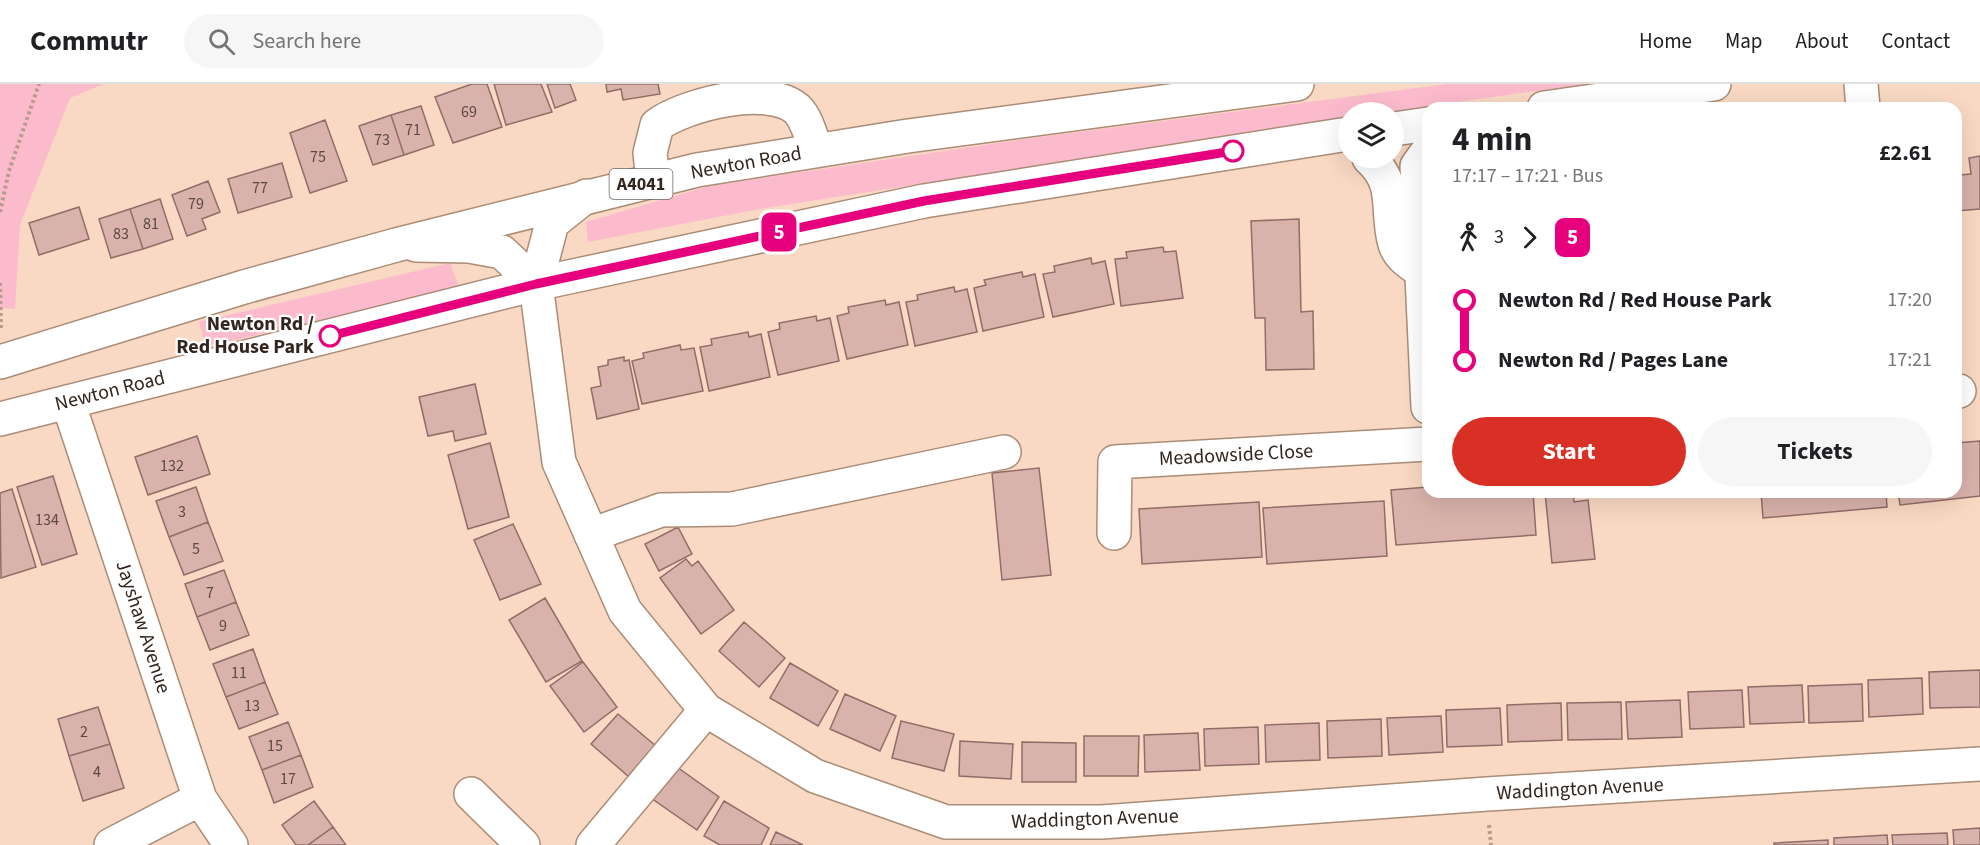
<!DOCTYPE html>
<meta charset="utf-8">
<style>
:root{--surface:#fff;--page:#f6f6f6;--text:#202124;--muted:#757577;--line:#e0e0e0;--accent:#d93025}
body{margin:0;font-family:"Source Sans 3",sans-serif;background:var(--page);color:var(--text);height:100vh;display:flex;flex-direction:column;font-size:22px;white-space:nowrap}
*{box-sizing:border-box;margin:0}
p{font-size:20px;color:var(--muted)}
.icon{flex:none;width:33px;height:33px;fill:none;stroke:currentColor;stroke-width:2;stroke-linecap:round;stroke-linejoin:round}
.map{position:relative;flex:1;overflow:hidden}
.sheet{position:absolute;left:1422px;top:18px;width:540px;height:396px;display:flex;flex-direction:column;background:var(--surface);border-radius:18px;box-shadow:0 6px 24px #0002}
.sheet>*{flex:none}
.badge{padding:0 12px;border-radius:9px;font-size:21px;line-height:39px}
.controls{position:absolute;left:1338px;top:18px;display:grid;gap:12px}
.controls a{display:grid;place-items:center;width:66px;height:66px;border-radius:50%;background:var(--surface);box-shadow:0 6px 24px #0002;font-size:30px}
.map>.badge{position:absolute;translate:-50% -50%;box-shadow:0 0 0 3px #fff}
.legs{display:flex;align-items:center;gap:9px;height:66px;padding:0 30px;font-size:20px}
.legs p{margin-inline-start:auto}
.headline{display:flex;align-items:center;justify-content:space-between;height:102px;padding:0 30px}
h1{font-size:33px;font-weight:700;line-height:45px}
.action{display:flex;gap:12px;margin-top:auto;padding:12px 30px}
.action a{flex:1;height:69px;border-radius:36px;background:var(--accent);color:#fff;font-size:24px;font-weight:700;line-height:69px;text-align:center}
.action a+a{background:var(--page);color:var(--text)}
ul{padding:0 30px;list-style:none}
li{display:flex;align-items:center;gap:21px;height:60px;font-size:22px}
li i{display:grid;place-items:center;width:9px;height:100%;margin:0 8px;background:currentColor}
li i::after{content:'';width:15px;height:15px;margin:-8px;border:4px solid;border-radius:50%;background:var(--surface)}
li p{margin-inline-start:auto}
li:first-child i{background:linear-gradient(#0000 50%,currentColor 0)}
li:last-child i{background:linear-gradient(currentColor 50%,#0000 0)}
header{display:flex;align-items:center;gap:36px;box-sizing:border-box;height:84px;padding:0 30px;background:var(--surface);border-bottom:2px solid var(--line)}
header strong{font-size:28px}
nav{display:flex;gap:33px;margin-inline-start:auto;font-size:21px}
.search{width:420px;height:54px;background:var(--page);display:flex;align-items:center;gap:15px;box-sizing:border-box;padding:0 21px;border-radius:33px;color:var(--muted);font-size:22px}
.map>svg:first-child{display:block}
</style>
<header>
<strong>Commutr</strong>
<div class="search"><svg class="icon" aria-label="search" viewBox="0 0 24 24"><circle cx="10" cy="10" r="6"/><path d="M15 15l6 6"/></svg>Search here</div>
<nav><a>Home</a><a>Map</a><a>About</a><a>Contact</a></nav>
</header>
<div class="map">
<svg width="1980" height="761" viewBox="0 0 1980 761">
<rect width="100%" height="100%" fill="#f9d9c3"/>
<!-- green -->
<path fill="#fcbbcc" d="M 0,0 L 104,0 L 70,14 L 20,141 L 15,225 L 0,224 Z
M 1447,0 L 1585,0 L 1386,28 L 1348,28 L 1348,34 L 765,124 L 588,158 L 586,138 L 709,102 L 1025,55 Z
M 450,179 L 459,203 L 206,263 L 199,238 Z"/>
<!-- building -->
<path fill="#dab2ac" stroke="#906d67" stroke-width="1.5" d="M 472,0 L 487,0 L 502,43 L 453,59 L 435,13 Z
M 494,0 L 541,0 L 552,28 L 506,41 Z
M 547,0 L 570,0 L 576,16 L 555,24 Z
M 606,0 L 658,0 L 660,10 L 623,16 L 621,5 L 607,8 Z
M 421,22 L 434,61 L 404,71 L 391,31 Z
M 391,31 L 404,71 L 373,81 L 359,42 Z
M 325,36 L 347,97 L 310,109 L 290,49 Z
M 1980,72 L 1980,125 L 1956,127 L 1956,82 L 1959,81 L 1960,91 L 1971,90 L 1969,74 Z
M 282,79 L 292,113 L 238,129 L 228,95 Z
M 208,97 L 220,128 L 202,135 L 206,145 L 187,152 L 172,111 Z
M 160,115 L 173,155 L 143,165 L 130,125 Z
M 79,123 L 89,155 L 39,171 L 29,139 Z
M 130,125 L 143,165 L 111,174 L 99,135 Z
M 1299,135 L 1301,228 L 1313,227 L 1314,285 L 1266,286 L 1265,234 L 1255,234 L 1251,137 Z
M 1163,163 L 1164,168 L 1176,167 L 1183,214 L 1121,222 L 1115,175 L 1127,174 L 1126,168 Z
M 1091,174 L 1092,180 L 1105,177 L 1114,220 L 1053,233 L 1043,190 L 1055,188 L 1054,182 Z
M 1022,188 L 1023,193 L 1035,190 L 1044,233 L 983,247 L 974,204 L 986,201 L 984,196 Z
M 954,203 L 955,208 L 967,205 L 977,248 L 915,262 L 906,218 L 918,216 L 917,211 Z
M 885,216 L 886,221 L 899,218 L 908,261 L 847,275 L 837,232 L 849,229 L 848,223 Z
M 816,232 L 817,237 L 830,234 L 839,277 L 778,291 L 768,248 L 780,245 L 779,239 Z
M 748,248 L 749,253 L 761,250 L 770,293 L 709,307 L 700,263 L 712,261 L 711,255 Z
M 680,261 L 681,266 L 694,264 L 703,307 L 642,320 L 632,277 L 644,274 L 643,269 Z
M 624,273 L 624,277 L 629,276 L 639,325 L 597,335 L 591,304 L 601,302 L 598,283 L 608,281 L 608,276 Z
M 475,300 L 486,350 L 455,357 L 453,347 L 428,352 L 419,313 Z
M 197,352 L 210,390 L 148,411 L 135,373 Z
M 1980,357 L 1980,412 L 1900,421 L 1898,408 L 1956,408 L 1956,359 Z
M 490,359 L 509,433 L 468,445 L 448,371 Z
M 1039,384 L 1051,491 L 1002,496 L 992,389 Z
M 53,392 L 77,470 L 42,481 L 17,403 Z
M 196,403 L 208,438 L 169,453 L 156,417 Z
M 1428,403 L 1428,408 L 1533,408 L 1536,451 L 1396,461 L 1391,406 Z
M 12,405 L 36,483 L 1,494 L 0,409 Z
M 1545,408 L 1573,408 L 1574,418 L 1588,416 L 1595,475 L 1552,479 Z
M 1761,408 L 1886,408 L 1887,423 L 1763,434 Z
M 1384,417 L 1387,472 L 1267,480 L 1263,424 Z
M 1259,418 L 1262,473 L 1142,480 L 1139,425 Z
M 208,438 L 223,477 L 184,491 L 169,453 Z
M 513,440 L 541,500 L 500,516 L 474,456 Z
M 678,443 L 692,470 L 659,487 L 645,460 Z
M 686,475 L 692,482 L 698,477 L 734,526 L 701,550 L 660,494 Z
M 224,486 L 236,518 L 197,533 L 185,500 Z
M 545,514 L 582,577 L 546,598 L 509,536 Z
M 236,518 L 249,551 L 210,566 L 197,533 Z
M 744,538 L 785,574 L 759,603 L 719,567 Z
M 253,565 L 265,598 L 226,613 L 213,580 Z
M 583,578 L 617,623 L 584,648 L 550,602 Z
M 790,579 L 838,607 L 818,642 L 770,614 Z
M 1980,586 L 1980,623 L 1930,624 L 1929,588 Z
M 1922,594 L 1923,630 L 1869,633 L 1868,596 Z
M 265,598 L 278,630 L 239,645 L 226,613 Z
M 1862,600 L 1863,637 L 1809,639 L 1808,602 Z
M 1802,601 L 1804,638 L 1750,640 L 1748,603 Z
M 1742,606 L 1744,643 L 1690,645 L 1688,608 Z
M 845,610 L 896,632 L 880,667 L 830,645 Z
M 1680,616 L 1682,653 L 1628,655 L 1626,618 Z
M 1621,618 L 1622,655 L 1568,656 L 1567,619 Z
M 1561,619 L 1562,656 L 1508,658 L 1507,621 Z
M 98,623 L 110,660 L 69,672 L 58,635 Z
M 1500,624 L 1502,661 L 1447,663 L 1446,626 Z
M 618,630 L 663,668 L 636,699 L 591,660 Z
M 1441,632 L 1443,668 L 1389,671 L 1387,634 Z
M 1381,635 L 1382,672 L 1328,674 L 1327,637 Z
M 901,637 L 954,650 L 944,687 L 892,674 Z
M 288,638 L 301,671 L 262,686 L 249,653 Z
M 1319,639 L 1320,676 L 1266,678 L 1265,641 Z
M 1258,643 L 1259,680 L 1205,682 L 1204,645 Z
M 1198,649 L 1200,686 L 1145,688 L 1144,651 Z
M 1084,652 L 1139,652 L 1138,692 L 1084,692 Z
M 960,657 L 1013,660 L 1011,695 L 959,692 Z
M 1022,658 L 1076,659 L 1076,698 L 1022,698 Z
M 110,660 L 124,704 L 83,717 L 69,672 Z
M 301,671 L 313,703 L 274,719 L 262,686 Z
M 674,681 L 719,713 L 697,746 L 651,714 Z
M 314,717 L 333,743 L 308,761 L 296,761 L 282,741 Z
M 724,717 L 769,744 L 761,761 L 720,761 L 704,752 Z
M 333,743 L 346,761 L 308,761 Z
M 1980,744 L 1980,761 L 1954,761 L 1953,746 Z
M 776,748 L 803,761 L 770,761 Z
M 1947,749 L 1948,761 L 1893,761 L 1892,751 Z
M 1887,751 L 1888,761 L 1834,761 L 1834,754 Z
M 1828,756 L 1828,761 L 1774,761 L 1774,759 Z"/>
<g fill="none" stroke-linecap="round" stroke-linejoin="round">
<!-- minor casing -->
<g stroke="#aa8c77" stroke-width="36">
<path id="minor" d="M 1861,0 L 1863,24
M 1428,67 L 1417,82 L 1428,323
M 1369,74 C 1399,101 1385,126 1395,160 C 1399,173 1411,180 1421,187
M 653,97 L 650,69 L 657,41 C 686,20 768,0 797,25 C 807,35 811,53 816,66
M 586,112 L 552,139 L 536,200 L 559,378 L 625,527 L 706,626 L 815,692 L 946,738 L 1102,738 L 1487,710 L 1980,680
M 416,161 L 469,162 L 502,168 L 536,200
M 1956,307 L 1959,307
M 68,318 L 200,715 L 231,761
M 1114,449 L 1115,378 L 1428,360
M 591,451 L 661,426 L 732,425 L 1004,368
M 471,710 L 523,761
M 111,761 L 200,715
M 593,761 L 706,626"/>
</g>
<!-- highway casing -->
<g stroke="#aa8c77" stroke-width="36">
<path id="highway" d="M 1544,24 L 1714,0
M 1394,45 L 1428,40
M 0,278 L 244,203 L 396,161 L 697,86 L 908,52 L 1297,0
M 0,335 L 536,200 L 924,117 L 1348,50"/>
</g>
<!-- path -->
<path stroke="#b59c8b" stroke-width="4" stroke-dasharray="3 3" stroke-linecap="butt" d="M 0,128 L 9,87 L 39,0
M 0,199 L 1,244
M 1489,741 L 1491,761"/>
<!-- minor -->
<use href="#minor" stroke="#fff" stroke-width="33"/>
<!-- highway -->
<use href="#highway" stroke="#fff" stroke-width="33"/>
</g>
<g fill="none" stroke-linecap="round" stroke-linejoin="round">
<!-- line-1 casing -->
<g stroke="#fff" stroke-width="14">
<path id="line-1" d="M 330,252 L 536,200 L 924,117 L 1233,67"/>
</g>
<!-- line-1 -->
<use href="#line-1" stroke="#e6007e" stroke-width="9"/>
</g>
<!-- markers -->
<g fill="#fff" stroke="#e6007e" stroke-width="3">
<circle cx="1233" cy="67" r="10"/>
<circle cx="330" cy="252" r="10"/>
</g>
<g text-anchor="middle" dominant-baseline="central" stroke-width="4.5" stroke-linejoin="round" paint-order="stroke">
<!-- number labels -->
<g font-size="16" fill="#5c4942">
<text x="469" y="28">69</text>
<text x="413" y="46">71</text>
<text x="382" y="56">73</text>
<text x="318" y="73">75</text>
<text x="260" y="104">77</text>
<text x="196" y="120">79</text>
<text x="151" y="140">81</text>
<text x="121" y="150">83</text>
<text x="172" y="382">132</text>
<text x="182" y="428">3</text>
<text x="47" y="436">134</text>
<text x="196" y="465">5</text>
<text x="210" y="509">7</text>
<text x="223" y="542">9</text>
<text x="239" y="589">11</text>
<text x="252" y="622">13</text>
<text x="84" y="648">2</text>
<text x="275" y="662">15</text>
<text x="97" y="688">4</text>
<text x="288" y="695">17</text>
</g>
<!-- shield labels -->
<rect fill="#fff" stroke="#706762" stroke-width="1.5" x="609.5" y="85" width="63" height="30" rx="4.5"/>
<g font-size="18" font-weight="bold" fill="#32261e">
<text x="641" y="100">A4041</text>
</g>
<!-- street labels -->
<g font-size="20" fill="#32261e" stroke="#fff">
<text transform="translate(746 79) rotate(-10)">Newton Road</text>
<text transform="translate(110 307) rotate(-14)">Newton Road</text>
<text transform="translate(1236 371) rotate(-3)">Meadowside Close</text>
<text transform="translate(143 543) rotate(72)">Jayshaw Avenue</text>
<text transform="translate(1580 705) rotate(-3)">Waddington Avenue</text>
<text transform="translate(1095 735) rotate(-2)">Waddington Avenue</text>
</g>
<!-- stop labels -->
<g font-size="20" font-weight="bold" fill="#32261e" stroke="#fff" text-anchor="end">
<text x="314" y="240">Newton Rd /<tspan x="314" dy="23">Red House Park</tspan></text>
</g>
</g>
</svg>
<div class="controls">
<a><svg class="icon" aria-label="layers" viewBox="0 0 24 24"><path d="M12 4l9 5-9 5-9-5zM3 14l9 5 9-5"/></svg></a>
</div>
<b class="badge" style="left:779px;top:148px;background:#e6007e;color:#fff">5</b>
<section class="sheet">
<div class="headline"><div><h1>4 min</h1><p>17:17 – 17:21 · Bus</p></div><b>£2.61</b></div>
<div class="legs"><svg class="icon" aria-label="walk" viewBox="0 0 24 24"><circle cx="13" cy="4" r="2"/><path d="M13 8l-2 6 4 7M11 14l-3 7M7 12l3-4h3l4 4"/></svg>3<svg class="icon" aria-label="forward" viewBox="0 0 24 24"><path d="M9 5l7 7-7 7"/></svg><b class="badge" style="background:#e6007e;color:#fff">5</b></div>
<ul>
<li><i style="color:#e6007e"></i><b>Newton Rd / Red House Park</b><p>17:20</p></li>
<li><i style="color:#e6007e"></i><b>Newton Rd / Pages Lane</b><p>17:21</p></li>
</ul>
<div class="action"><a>Start</a><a>Tickets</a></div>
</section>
</div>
